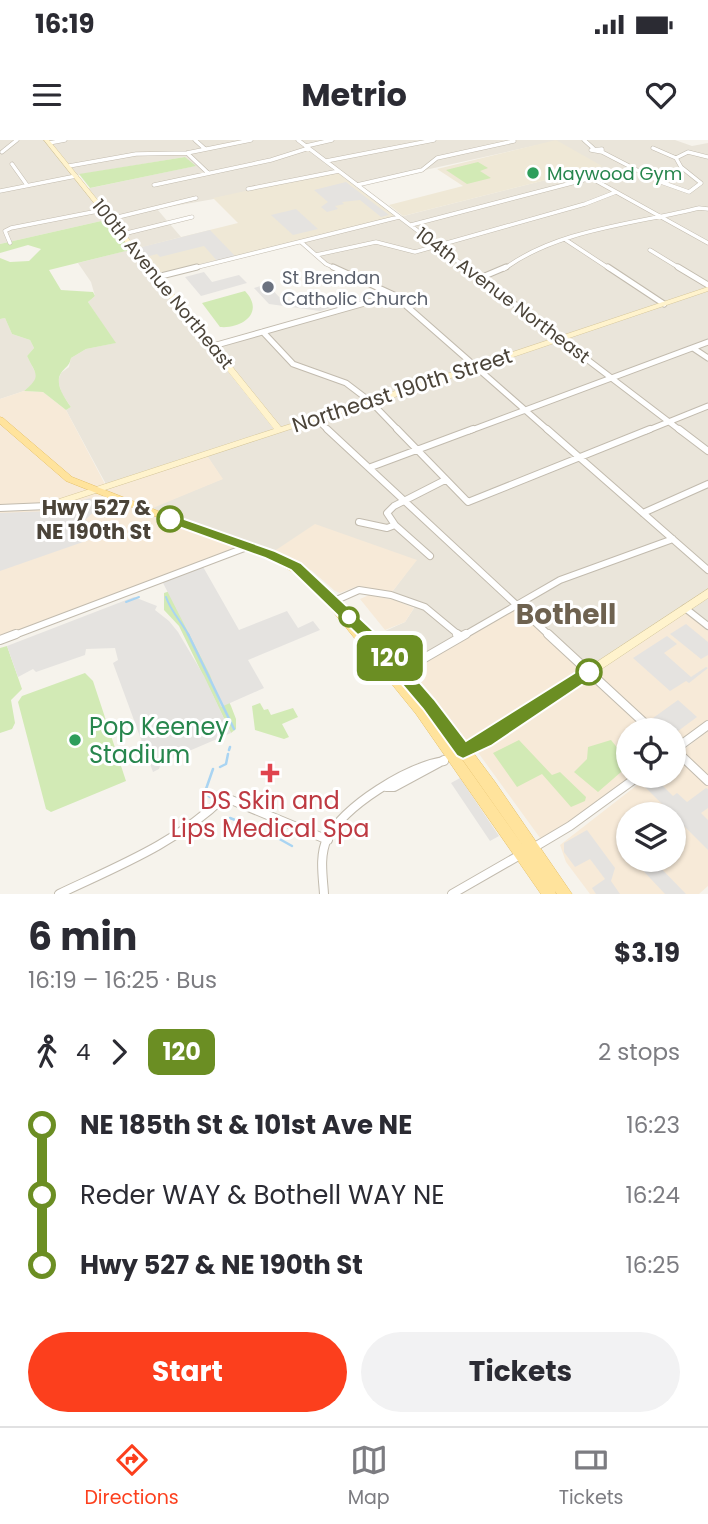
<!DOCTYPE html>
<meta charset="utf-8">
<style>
:root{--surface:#fff;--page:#f2f2f3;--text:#2b2b33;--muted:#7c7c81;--line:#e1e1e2;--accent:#fc3f1d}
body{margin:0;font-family:Poppins,sans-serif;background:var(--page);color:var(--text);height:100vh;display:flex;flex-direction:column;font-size:26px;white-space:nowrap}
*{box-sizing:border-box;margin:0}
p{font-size:23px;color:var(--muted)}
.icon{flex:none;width:38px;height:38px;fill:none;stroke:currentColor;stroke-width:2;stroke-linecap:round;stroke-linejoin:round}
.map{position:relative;height:754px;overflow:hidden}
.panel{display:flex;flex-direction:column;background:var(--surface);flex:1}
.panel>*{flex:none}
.badge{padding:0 14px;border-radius:10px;font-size:24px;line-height:46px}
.controls{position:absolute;left:616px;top:578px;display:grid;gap:14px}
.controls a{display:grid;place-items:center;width:70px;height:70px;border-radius:50%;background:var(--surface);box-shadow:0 2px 5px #0004;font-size:35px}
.map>.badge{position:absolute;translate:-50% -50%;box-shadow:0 0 0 4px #fff}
.legs{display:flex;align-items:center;gap:10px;height:77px;padding:0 28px;font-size:23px}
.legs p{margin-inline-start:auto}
.head{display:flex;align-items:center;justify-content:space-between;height:119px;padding:0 28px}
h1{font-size:38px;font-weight:700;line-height:52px}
.cta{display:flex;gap:14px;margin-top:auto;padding:14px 28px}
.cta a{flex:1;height:80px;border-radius:42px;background:var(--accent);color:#fff;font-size:28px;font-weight:700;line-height:80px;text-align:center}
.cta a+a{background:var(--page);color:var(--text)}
ul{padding:0 28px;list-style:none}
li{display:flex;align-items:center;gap:24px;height:70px;font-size:26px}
li i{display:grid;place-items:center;width:10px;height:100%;margin:0 9px;background:currentColor}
li i::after{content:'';width:18px;height:18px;margin:-9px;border:5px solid;border-radius:50%;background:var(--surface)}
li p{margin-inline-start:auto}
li:first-child i{background:linear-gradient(#0000 50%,currentColor 0)}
li:last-child i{background:linear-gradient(currentColor 50%,#0000 0)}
.status{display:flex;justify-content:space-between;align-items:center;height:49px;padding:0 35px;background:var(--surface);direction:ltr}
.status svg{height:19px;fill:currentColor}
header{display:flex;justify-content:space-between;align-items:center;height:91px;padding:0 28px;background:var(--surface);font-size:32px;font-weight:700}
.menu{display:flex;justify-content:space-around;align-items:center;height:98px;border-top:2px solid var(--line);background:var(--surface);font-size:19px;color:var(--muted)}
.menu a{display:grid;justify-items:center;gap:4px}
.menu .on{color:var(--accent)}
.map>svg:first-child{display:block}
</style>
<div class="status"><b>16:19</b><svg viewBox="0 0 49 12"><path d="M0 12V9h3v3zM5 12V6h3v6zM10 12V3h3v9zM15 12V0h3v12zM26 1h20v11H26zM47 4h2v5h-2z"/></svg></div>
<header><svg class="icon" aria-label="menu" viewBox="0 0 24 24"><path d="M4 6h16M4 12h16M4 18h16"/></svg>Metrio<svg class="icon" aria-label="heart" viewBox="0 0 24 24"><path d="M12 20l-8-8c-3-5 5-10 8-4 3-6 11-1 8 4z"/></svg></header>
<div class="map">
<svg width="708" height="754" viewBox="0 0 708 754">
<rect width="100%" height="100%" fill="#f6f3ec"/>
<!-- residential -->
<path fill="#eae5da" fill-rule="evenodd" d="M 0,0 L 675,0 L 692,6 L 708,3 L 708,486 L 589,532 L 515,464 L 402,531 L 372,497 L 405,482 L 416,465 L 392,452 L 416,420 L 270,414 L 146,370 L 222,339 L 206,314 L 107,346 L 66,270 L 71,267 L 62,254 L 58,241 L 61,233 L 69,227 L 71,218 L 86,209 L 115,203 L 88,162 L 95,156 L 91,142 L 78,123 L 133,109 L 110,79 L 0,104 ZM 556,1 L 601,26 L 301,102 L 332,128 L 392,155 L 213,206 L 135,109 L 181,97 L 157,69 L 231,56 L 259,48 L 357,45 ZM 185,17 L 195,26 L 86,49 L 76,35 Z
M 5,178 L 12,194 L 30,200 L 34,208 L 27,216 L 37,236 L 36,241 L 24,251 L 0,259 L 0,179 Z"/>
<!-- commercial -->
<path fill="#f7ead8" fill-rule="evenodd" d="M 24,251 L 43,252 L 66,270 L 107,348 L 206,314 L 223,339 L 148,370 L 247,407 L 0,500 L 0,259 Z
M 315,384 L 417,420 L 392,452 L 358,446 L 340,453 L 335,451 L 311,430 L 304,433 L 270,414 Z
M 369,455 L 394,460 L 414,468 L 405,482 L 385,490 L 360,459 Z
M 516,464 L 589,532 L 685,468 L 708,486 L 708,585 L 674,610 L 674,590 L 628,590 L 628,635 L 640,635 L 543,702 L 474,607 L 466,609 L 409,528 Z
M 708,591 L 708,746 L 699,754 L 590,754 L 566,722 L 560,705 L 650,635 L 674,635 L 674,617 ZM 628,674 L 674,674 L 674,719 L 628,719 Z"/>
<!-- education -->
<path fill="#efe8d6" d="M 556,0 L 602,26 L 403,76 L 389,65 L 463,46 L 437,29 Z
M 339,31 L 399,77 L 237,118 L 234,116 L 163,133 L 157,132 L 137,108 L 238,83 L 213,58 Z"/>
<!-- green -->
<path fill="#d2eab5" d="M 185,17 L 196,26 L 90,48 L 79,34 Z
M 478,22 L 488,28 L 480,31 L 491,38 L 467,44 L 446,30 Z
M 110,79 L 134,109 L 49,130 L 61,150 L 93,152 L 95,156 L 88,162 L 116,203 L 86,209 L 71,218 C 69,227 66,226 61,233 C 54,244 65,258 71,267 L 66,270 L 43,252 L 24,251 C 42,236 36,235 27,216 L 34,208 L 30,200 L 12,194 L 5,178 L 0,179 L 0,118 L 10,122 L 29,121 L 41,109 L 28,105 L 0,113 L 0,104 Z
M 245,151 C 265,172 243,189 220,187 L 202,163 Z
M 170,451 L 192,484 L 231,566 L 236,579 L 236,589 L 231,593 L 179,486 L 164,470 L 164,453 Z
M 7,506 L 22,549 L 11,560 L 15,583 L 12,589 L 0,593 L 0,508 Z
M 85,533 L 93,541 L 126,641 L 51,672 L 46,669 L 18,562 L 22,556 Z
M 260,563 L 264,570 L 268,569 L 271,575 L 293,568 L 298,577 L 282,584 L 289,597 L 284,599 L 255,590 L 252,566 Z
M 519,600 L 552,635 L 560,632 L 586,657 L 585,661 L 571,667 L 542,634 L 517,647 L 493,613 Z
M 611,600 L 628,621 L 628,626 L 598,652 L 574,632 L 587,619 L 588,607 Z"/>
<!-- parking -->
<path fill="#e5e3e0" d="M 346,42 L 389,75 L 381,77 L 360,60 L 342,62 L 344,64 L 335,66 L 338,69 L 327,72 L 321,67 L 328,62 L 314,50 Z
M 296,69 L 318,89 L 293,95 L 271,75 Z
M 210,90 L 237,118 L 219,123 L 204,106 L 160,117 L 157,114 L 142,118 L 134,109 Z
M 204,132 L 212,142 L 239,135 L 247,143 L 201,156 L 185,137 Z
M 267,144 L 281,159 L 293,160 L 297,154 L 305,155 L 302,161 L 323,164 L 357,155 L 362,159 L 320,171 L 269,164 L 254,148 Z
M 90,358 L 100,366 L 85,380 L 98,386 L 103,395 L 0,431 L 0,373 L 48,371 Z
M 202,425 L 239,490 L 287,471 L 298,488 L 313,481 L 320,490 L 248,520 L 264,548 L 221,567 L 210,535 L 161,439 Z
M 134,457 L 157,466 L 155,470 L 169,481 L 178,492 L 204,536 L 231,593 L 161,623 L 159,629 L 153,632 L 113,523 L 118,520 L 115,508 L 86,509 L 85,515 L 36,532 L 33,529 L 18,537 L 7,506 Z
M 686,484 L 708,502 L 708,515 L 701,519 L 670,494 Z
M 667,496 L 677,504 L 664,513 L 691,537 L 706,527 L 708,528 L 689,543 L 686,541 L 670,551 L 633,518 Z
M 678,560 L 697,577 L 674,594 L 674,590 L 666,590 L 653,578 Z
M 460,638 L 499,696 L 490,701 L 451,643 Z
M 655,638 L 673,656 L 677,653 L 687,662 L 706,648 L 708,649 L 708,668 L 701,673 L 708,680 L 708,710 L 644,646 Z
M 587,690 L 615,728 L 611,741 L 620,754 L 596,754 L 592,748 L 605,739 L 590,719 L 575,727 L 564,712 L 564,703 Z
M 637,719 L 652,719 L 686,754 L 665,754 L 634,721 Z"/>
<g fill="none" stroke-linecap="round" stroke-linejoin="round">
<!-- stream-far1 -->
<path stroke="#a9d4f2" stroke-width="2" d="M 166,457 C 171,472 182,482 189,496
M 126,462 L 139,457"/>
<!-- stream -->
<path stroke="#a9d4f2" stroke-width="2.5" d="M 188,494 L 234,589
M 229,610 L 230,607
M 220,627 L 226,624 L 228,614
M 206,649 L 213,629
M 206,654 L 210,657
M 230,678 L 261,690
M 267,692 L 292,706"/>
<!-- street-far3 casing -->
<g stroke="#c2bbae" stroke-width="4.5">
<path id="street-far3" d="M 195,0 L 205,9
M 298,0 L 468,129
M 584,0 L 593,8
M 49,3 L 65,0
M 306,6 L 332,0
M 653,8 L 676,18
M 602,9 L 602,12 L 591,10 Z
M 2,12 L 17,0
M 602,12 L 658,41 L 689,52 L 701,43 L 681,27 L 676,18 L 688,12 L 708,17
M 187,13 L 208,33
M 326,21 L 434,0
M 12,24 L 27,45
M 69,26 L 136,14 L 187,13 L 251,0
M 582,33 L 708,103
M 154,45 L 271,20 L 309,8
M 357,45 L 422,30 L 437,18 L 514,1
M 248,49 L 339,31
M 0,51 L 76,36
M 110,79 L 196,58
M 411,85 L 591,38
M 123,94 L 192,77
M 566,100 L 610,129
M 301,102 L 326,124 L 337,129
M 10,103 L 5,91 L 11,88 L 103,70
M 650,110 L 681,129
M 316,115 L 376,102 L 415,112 L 585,64 L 616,52
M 190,129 L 399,77
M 504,129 C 558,89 635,84 699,68 L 708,69"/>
</g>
<!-- street-far2 casing -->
<g stroke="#c2bbae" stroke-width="7">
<path id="street-far2" d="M 333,127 L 394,155 L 549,291
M 466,127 L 681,291
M 608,127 L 664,164
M 678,127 L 708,145
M 157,137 L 197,127
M 480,138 L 506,127
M 263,192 L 293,224 L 346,243 L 371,262 L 399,291
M 213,206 L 393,155
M 693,208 L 708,218
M 315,278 L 329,291
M 469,291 L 708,202
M 646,291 L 708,266"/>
</g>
<!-- street-far1 casing -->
<g stroke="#c2bbae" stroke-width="8">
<path id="street-far1" d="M 327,289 L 550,496
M 397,289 L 468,362 L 650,289
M 547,289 L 708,430
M 679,289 L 708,311
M 371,327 L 473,289
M 0,368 L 47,366
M 643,373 L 708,344
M 359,382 L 387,388 L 395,385
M 430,416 L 395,385 L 387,373 L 394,366 L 445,340
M 332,462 L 359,450 L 391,455 L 425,467 L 460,496
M 685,468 L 708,486
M 12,496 L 247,407
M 463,496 L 560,440 L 673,399"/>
</g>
<!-- street casing -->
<g stroke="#c2bbae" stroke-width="10">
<path id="street" d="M 457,494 L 460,496
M 548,494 L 652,590
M 0,500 L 16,494
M 402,531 L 466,494
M 674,609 L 708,641
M 674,610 L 708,585
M 386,647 L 394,647 L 444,620
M 533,708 L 570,686 L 640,635
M 59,754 C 118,726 177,703 224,657 L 328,700
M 324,754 C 323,737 319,716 327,699 C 345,665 407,627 444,621
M 452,754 L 520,715"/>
</g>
<!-- secondary casing -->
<g stroke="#d6c79b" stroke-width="1">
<path id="secondary" d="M 44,0 L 49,0 L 281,287 L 368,260 L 708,147 L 708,151 L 374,264 L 318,280 L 47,369 L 44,368 L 43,366 L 44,364 L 274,289 Z
M 708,449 L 708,458 L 489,604 L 464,616 L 460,618 L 456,616 L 454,613 L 456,610 L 481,598 Z"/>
</g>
<!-- primary casing -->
<g stroke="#e6c16a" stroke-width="1">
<path id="primary" d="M 0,277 L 3,278 L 72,337 L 196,386 L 274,411 L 308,430 L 348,475 L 355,475 L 386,505 L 443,572 L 495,642 L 572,754 L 557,754 L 555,751 L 556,754 L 541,754 L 416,574 L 335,474 L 300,436 L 266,417 L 190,390 L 66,341 L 0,284 ZM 387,522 L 434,579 L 524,707 L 424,566 Z"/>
</g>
<!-- street-far3 -->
<use href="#street-far3" stroke="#fff" stroke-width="3.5"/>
<!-- street-far2 -->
<use href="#street-far2" stroke="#fff" stroke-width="5"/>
<!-- street-far1 -->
<use href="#street-far1" stroke="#fff" stroke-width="6"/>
<!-- street -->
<use href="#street" stroke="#fff" stroke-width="8"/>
<!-- secondary -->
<use href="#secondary" fill="#fff3cd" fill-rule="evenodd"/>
<!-- primary -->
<use href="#primary" fill="#ffe39c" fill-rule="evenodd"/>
</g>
<!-- line-1 -->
<path fill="#6b8e23" stroke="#fff" stroke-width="2" d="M 170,374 L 275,411 L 301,423 L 382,499 L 434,559 L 466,601 L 584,527 L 595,527 L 598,532 L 595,536 L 491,606 L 463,619 L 457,616 L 423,569 L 371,508 L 291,430 L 265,418 L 165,382 L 165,376 Z"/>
<!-- markers -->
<g fill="#2e9e5b" stroke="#fff" stroke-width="2.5">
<circle cx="533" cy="33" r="7"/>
<circle cx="75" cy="600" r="7"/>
</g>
<circle fill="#6b7280" stroke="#fff" stroke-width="2.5" cx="268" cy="147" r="7"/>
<g fill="#fff" stroke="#6b8e23" stroke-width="3.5">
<circle cx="170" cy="379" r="12"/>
<circle cx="349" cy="477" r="9"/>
<circle cx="589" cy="532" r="12"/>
</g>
<path fill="#e0444e" stroke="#fff" stroke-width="2.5" d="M266.5 622.5h7v7h7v7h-7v7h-7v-7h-7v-7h7z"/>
<g text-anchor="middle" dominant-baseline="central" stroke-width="6" stroke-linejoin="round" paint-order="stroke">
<!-- far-leisure labels -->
<g font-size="18" fill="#27864d" stroke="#fff" text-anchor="start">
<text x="547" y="33">Maywood Gym</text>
</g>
<!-- far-worship labels -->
<g font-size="18" fill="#5b616d" stroke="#fff" text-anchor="start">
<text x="282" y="137">St Brendan<tspan x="282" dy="21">Catholic Church</tspan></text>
</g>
<!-- far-street labels -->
<g font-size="18" fill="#4b4439" stroke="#fff">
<text transform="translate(163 144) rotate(51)">100th Avenue Northeast</text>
<text transform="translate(503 155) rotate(37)">104th Avenue Northeast</text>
</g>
<!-- street labels -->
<g font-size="21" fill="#4b4439" stroke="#fff">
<text transform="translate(402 250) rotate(-18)">Northeast 190th Street</text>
</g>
<!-- stop labels -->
<g font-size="21" font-weight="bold" fill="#4b4439" stroke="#fff" text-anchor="end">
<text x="151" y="367">Hwy 527 &amp;<tspan x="151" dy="24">NE 190th St</tspan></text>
</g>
<!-- near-leisure labels -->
<g font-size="24" fill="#27864d" stroke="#fff" text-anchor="start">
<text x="89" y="586">Pop Keeney<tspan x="89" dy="28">Stadium</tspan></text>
</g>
<!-- near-health labels -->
<g font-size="24" fill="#be3a42" stroke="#fff">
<text x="270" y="660">DS Skin and<tspan x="270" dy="28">Lips Medical Spa</tspan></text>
</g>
<!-- district labels -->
<g font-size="28" font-weight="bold" fill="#6e6250" stroke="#fff">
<text x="566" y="474">Bothell</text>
</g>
</g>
</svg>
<div class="controls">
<a><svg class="icon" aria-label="locate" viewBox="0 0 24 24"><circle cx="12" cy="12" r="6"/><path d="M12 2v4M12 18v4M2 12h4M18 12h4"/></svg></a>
<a><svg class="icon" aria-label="layers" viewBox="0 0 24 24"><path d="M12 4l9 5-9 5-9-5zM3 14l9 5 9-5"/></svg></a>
</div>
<b class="badge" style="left:390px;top:518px;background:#6b8e23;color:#fff">120</b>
</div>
<section class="panel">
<div class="head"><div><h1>6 min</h1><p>16:19 – 16:25 · Bus</p></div><b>$3.19</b></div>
<div class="legs"><svg class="icon" aria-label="walk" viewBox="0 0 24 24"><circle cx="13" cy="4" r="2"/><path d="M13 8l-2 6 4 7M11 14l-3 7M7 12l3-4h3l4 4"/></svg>4<svg class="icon" aria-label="forward" viewBox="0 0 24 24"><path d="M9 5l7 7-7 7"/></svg><b class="badge" style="background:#6b8e23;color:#fff">120</b><p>2 stops</p></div>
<ul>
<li><i style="color:#6b8e23"></i><b>NE 185th St &amp; 101st Ave NE</b><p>16:23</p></li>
<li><i style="color:#6b8e23"></i><span>Reder WAY &amp; Bothell WAY NE</span><p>16:24</p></li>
<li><i style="color:#6b8e23"></i><b>Hwy 527 &amp; NE 190th St</b><p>16:25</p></li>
</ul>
<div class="cta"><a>Start</a><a>Tickets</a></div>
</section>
<nav class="menu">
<a class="on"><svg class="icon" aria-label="directions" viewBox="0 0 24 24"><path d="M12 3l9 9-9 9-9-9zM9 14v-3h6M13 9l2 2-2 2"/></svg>Directions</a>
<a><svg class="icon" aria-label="map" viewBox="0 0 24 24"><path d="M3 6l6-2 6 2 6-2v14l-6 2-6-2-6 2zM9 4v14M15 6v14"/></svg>Map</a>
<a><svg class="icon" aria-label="tickets" viewBox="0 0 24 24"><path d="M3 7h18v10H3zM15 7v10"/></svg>Tickets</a>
</nav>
